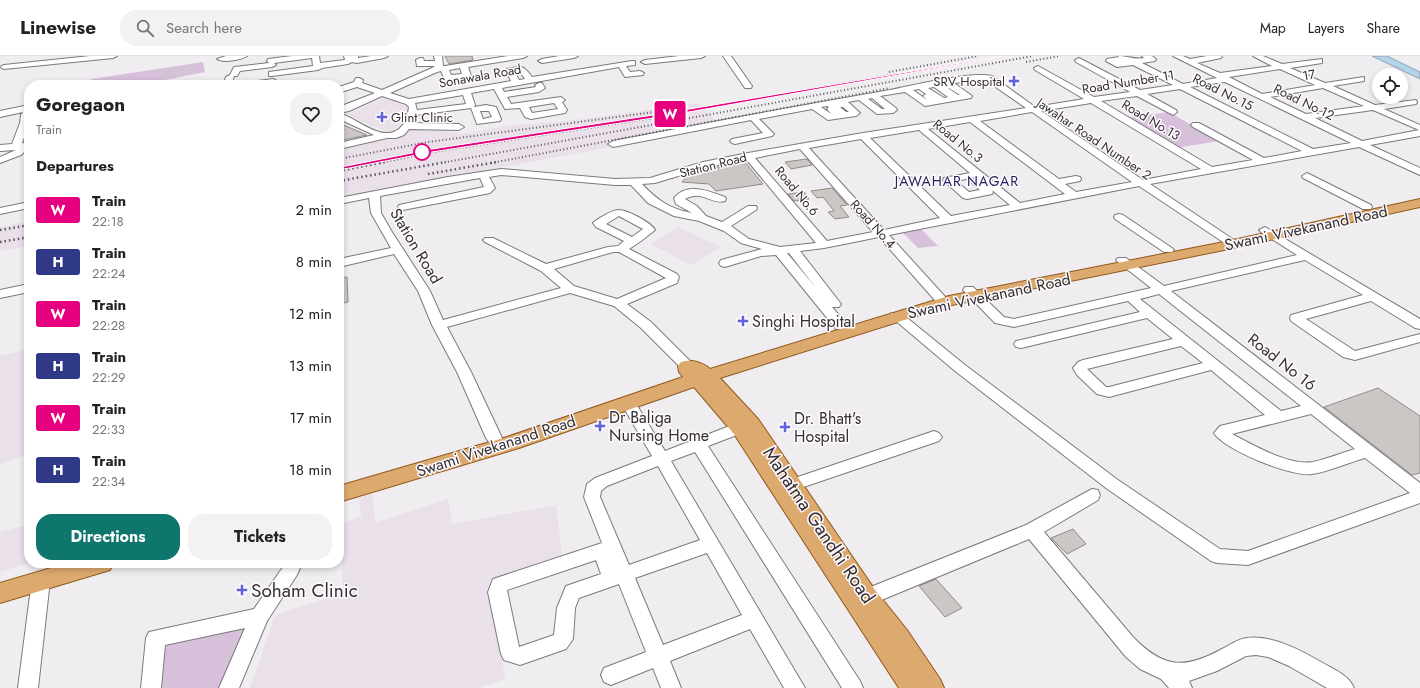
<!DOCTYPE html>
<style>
:root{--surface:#fff;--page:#f2f2f2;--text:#222;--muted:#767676;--line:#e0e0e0;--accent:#0f766e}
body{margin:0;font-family:Jost,sans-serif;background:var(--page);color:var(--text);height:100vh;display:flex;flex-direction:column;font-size:15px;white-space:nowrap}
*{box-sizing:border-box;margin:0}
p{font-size:13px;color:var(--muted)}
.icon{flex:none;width:22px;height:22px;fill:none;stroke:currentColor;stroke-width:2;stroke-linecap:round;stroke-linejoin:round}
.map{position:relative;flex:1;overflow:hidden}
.panel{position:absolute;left:24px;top:24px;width:320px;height:488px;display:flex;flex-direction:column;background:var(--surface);border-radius:16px;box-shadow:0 2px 6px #0003}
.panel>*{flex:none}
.badge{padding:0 8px;border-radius:3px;font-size:14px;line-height:26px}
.controls{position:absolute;left:1372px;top:12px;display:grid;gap:8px}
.controls a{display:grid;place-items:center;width:36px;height:36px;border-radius:50%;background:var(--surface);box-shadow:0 2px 6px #0003;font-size:20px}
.map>.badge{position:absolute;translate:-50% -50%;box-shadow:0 0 0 2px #fff}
h2{padding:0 12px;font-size:15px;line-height:36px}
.round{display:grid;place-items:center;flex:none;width:42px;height:42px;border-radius:16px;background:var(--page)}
.headline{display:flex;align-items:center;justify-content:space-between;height:68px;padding:0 12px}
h1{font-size:19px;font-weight:700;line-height:30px}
.cta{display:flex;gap:8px;margin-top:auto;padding:8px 12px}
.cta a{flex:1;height:46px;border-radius:16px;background:var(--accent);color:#fff;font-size:16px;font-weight:700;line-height:46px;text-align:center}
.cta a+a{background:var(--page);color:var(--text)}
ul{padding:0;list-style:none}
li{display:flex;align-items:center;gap:12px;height:52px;padding:0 12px}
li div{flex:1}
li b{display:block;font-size:15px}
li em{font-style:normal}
li .badge{min-width:44px;font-weight:700;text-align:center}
header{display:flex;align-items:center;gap:24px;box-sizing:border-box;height:56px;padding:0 20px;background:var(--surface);border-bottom:1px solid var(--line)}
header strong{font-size:19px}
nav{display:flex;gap:22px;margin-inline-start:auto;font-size:14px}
.search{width:280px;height:36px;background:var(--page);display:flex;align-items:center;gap:10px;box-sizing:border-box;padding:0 14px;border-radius:16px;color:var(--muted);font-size:15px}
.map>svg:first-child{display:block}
</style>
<header>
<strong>Linewise</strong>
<div class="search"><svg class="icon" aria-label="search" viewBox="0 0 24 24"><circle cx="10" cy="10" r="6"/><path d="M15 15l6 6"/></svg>Search here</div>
<nav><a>Map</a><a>Layers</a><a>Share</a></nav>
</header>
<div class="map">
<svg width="1420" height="632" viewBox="0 0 1420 632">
<rect width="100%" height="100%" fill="#f0edf1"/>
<!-- built -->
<path fill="#e9e0ea" d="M 383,42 L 408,51 L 407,62 L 390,77 L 346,59 Z
M 698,47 L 719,68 L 610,91 L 339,142 L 339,92 L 400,80 L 413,70 L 461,78 L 506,70 L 575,64 Z
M 29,165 L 29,190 L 0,195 L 0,171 Z
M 678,171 L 721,191 L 691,209 L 651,188 Z
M 29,293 L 29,398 L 0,408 L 0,300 Z
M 373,438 L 375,467 L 448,443 L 452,468 L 556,449 L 562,499 L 536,507 L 532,513 L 491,526 L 505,623 L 478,632 L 250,632 L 275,559 L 343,537 L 339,469 L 361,460 L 359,442 Z
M 29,468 L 30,507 L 0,516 L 0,476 Z"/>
<!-- green -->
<path fill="#d6c0da" d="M 203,6 L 205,16 L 140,29 L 84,29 L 92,23 Z
M 1169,56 L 1219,85 L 1176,92 L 1127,62 Z
M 919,171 L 938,190 L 918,192 L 902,176 Z
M 245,571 L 221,632 L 161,632 L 164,590 Z"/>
<!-- water -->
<path fill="#b3d3ea" stroke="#8ca2b3" d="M 1372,0 L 1387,0 L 1420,16 L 1420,23 Z"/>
<!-- building -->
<path fill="#ccc7c5" stroke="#918c8a" d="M 445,0 L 472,0 L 473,4 L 449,8 Z
M 339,67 L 367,79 L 339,85 Z
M 807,103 L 812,109 L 791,113 L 785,106 Z
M 744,105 L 763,128 L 716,135 L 709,128 L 682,126 L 689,118 Z
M 832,132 L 847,149 L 840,150 L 849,161 L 835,163 L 828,156 L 834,155 L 823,141 L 817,142 L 811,135 Z
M 804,136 L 809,143 L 794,145 L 788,138 Z
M 347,221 L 348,246 L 339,248 L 339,222 Z
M 1378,332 L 1420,360 L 1420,417 L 1412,419 L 1324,351 Z
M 1073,473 L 1086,488 L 1067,498 L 1051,482 Z
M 936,523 L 962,552 L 945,561 L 919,530 Z"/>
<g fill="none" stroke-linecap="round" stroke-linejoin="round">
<!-- minor casing -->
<g stroke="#7b797c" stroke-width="2">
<path id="minor" d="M 90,0 L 117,0 L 113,2 L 4,13 L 0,11 L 4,9 Z
M 226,0 L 247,0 C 241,4 223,7 217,3 Z
M 292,0 L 319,0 L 320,7 L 345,4 L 344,0 L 358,0 L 358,2 L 371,0 L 388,0 L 384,2 L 357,7 L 352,6 L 348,8 L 322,12 L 318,14 L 272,20 L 269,20 L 269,16 L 313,10 L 312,2 L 274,7 L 276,9 L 272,11 L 240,15 L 237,20 L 234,20 L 231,29 L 223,29 L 226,21 L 230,19 L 234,11 L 269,7 L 267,5 L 268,3 Z
M 434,0 L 442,0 L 443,10 L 445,10 L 508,0 L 527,0 L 523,2 L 468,11 L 471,20 L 467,22 L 448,24 L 445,24 L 441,15 L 437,16 L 390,37 L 409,43 L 511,25 L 506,15 L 507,13 C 522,10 523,9 532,21 L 632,5 L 635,5 L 635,9 L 626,10 L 630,16 L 640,15 L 644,17 L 643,19 L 625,21 L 619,11 L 502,32 L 504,36 L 536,31 L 535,29 L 539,27 L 542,27 L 545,32 L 539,36 L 507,41 L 511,48 L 561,41 L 565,44 L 562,46 L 567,54 L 565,57 L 531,63 L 525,61 L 520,52 L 505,53 L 494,33 L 471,37 L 475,49 L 474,51 L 486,49 L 496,51 L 501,63 L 500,65 L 477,68 L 471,52 L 416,59 L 413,67 L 459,68 L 464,71 L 459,74 L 409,73 L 404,79 L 396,82 L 387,82 L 339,93 L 339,87 L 374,79 L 339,63 L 339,57 C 357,62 384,89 401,71 C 407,65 408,58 409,51 L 406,48 L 382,40 L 349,55 L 339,57 L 339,51 L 375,37 L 357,31 L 341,36 L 339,35 L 339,31 L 354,26 L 356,22 L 359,22 L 363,24 L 362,27 L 382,34 L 432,12 L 435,10 L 417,10 L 416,4 L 420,2 L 423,2 L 424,5 L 435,5 ZM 460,12 L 462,18 L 451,19 L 449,14 ZM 520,16 L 525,23 L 519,24 L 515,17 ZM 463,39 L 466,48 L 417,54 L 415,47 ZM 554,47 L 558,53 L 532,57 L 529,51 ZM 480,55 L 489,55 L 492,61 L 483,63 Z
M 559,0 L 578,0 L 574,2 L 542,7 L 538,5 L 542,3 Z
M 679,0 L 705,0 L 701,2 L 645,8 L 641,6 L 645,4 Z
M 723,0 L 731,0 L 752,30 L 751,32 L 745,32 Z
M 1118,0 C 1128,0 1134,4 1144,2 L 1142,0 L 1152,0 L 1156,3 L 1155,5 L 1142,7 L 1183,28 L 1217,22 L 1173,0 L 1183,0 L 1190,3 L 1207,0 L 1222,0 L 1221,2 L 1197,7 L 1220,17 L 1272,10 L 1253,0 L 1263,0 L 1282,8 L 1322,3 L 1322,7 L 1290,12 L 1325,27 L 1364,21 L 1364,25 L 1333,30 L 1375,49 L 1416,44 L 1417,46 L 1416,48 L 1384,53 L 1420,69 L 1420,80 L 1370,89 L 1420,112 L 1420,119 L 1359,91 L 1150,128 L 1237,186 L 1239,188 L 1237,190 L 1229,190 L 1139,130 L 889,179 L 948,244 L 950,247 L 948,250 L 940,250 L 879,181 L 824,192 L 800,195 L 841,248 L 839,251 L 832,251 L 848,270 L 846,273 L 836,273 L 776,199 L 761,200 L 725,211 L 721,210 L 719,207 L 721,204 L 762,193 L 741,187 L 724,175 L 699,165 L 674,160 L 648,147 L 631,129 L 615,129 L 501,119 L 489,121 L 495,132 L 490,137 L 403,154 L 399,153 L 398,151 L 399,149 L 484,131 L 480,122 L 380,140 L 381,157 L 392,176 L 430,235 L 443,264 L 561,232 L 541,215 L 485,186 L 483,184 L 485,182 L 493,182 L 546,208 L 608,191 L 618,190 L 624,185 L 596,171 L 593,167 L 595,165 C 602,161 610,155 618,154 C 626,153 652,167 655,174 L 641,185 L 629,193 L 677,218 L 679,221 L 677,227 L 627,248 L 651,266 L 692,307 L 694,310 L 692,313 L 687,315 L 682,313 L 641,272 L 614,250 L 570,237 L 447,271 L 471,316 L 502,382 L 499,386 L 494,388 L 489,386 L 486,382 L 457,316 L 432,269 L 418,235 L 394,198 L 339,211 L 339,203 L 391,192 L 371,157 L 369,142 L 339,148 L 339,142 L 448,121 L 501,113 L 615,123 L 650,122 L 703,106 L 748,97 L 863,77 L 1026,52 L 984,23 L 954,27 L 972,40 L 971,42 L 925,50 L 905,36 L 880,40 L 896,52 L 897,54 L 893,57 L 877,58 L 859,44 L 848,46 L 860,57 L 856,60 L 828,64 L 812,53 L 759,63 L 774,78 L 772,80 L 735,88 L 732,87 L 730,85 L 732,83 L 763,77 L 751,64 L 613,91 L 608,88 L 613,85 C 705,67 798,50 890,34 C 914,29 971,15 992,20 L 1035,51 L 1084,43 L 1035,14 L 1034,12 L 1038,10 L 1094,41 L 1130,36 L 1076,6 L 1075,4 L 1079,2 L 1140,34 L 1173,29 L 1133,9 L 1117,11 L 1106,5 L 1107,3 L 1119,1 ZM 1280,13 L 1315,29 L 1262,38 L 1229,21 ZM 1225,26 L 1351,87 L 1313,93 L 1190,31 ZM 934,31 L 948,41 L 944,42 L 928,32 ZM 948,32 L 949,32 L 960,39 L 958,39 ZM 1323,32 L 1364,50 L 1306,58 L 1270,41 ZM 919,33 L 926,38 L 923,40 L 927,44 L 913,34 ZM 1180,33 L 1302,95 L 1264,102 L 1199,67 L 1193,67 L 1191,69 L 1193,71 L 1253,104 L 1212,111 L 1101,45 L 1137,40 L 1173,59 L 1177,56 L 1176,54 L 1147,38 ZM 872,42 L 885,53 L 882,53 L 868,43 ZM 1091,47 L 1201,113 L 1143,124 L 1041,55 ZM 827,50 L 829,51 L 827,53 L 831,58 L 821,51 ZM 840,51 L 843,51 L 849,56 L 846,56 ZM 1373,54 L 1419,74 L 1362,85 L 1315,62 ZM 1032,56 L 1132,126 L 1076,136 L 1065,128 L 1080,125 L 1081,123 L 1080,121 L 1076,120 L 1059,123 L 980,65 ZM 970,66 L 1065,138 L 1020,147 L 928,73 ZM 919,74 L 970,117 L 944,122 L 943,124 L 963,142 L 967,143 L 992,138 L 993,136 L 992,134 L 1010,149 L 951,160 L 870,82 ZM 861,83 L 940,162 L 884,174 L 809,92 ZM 800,93 L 873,176 L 827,185 L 755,102 ZM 746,103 L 816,187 L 780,191 L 749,183 L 731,170 L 756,154 L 757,152 L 756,150 L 748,150 L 722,166 L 706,160 L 697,150 L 685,143 C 703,133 710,149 725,145 L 726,143 L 725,141 C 709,135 687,126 674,142 L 676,148 L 692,157 C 670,153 657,144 642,128 L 655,127 L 708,111 ZM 976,121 L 979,124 L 972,124 L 971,126 L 980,134 L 969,136 L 956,125 ZM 619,160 L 643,173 L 632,181 L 606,168 ZM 613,196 L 619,196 L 666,222 L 617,243 L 574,230 L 554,213 ZM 787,197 L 789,197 L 816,232 Z
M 273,23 L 277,25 L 276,27 L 261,29 L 238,29 L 242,27 Z
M 29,49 L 29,68 L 22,87 L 28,88 L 29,91 L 21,99 L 0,107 L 0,101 L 16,94 L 0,95 L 0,89 L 12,88 L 20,67 L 21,59 L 23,56 L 0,61 L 0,55 Z
M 1307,117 L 1371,149 L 1372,151 L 1371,153 L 1363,153 L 1303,122 L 1302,120 Z
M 29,146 L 29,152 L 0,158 L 0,152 Z
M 1119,158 L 1123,159 L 1172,192 L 1174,194 L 1172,196 L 1164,196 L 1115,163 L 1114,161 L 1115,159 Z
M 1265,171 L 1420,263 L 1420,273 L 1415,272 L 1371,245 L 1306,263 L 1355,295 L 1420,278 L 1420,286 L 1355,304 L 1343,301 L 1291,265 L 1290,262 L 1291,259 L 1363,239 L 1305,204 L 1171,235 L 1420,427 L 1420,447 L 1248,509 L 1217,507 L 1211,505 L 1106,432 L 955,315 L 890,260 L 891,257 L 901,257 L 965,309 L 1118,424 L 1220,493 L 1248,495 L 1410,437 L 1365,402 C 1350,406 1328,416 1312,418 C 1292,421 1224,394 1214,377 L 1220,370 L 1265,359 L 1211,314 L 1109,341 L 1097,338 L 1077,319 L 1073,312 L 1078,306 L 1083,304 L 1173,283 L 1147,262 L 1021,292 L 1016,291 L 1014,288 L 1016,285 L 1021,284 L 1140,256 L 1128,245 L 1014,271 L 995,267 L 963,234 L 965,231 L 973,231 L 1004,261 L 1014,263 L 1151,232 L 1118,206 L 1116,204 L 1118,202 L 1126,202 L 1164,230 L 1297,199 L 1261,176 L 1259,174 ZM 1159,238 L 1301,350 L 1281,355 L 1140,243 ZM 1181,290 L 1203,307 L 1109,331 L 1106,331 L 1087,313 ZM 1311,358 L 1355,393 C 1341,397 1327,403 1313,406 C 1289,410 1253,389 1232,378 Z
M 29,228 L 29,236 L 0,242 L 0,234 Z
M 628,342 L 633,343 L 665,395 L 745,364 L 750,363 L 755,364 L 758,368 L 755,372 L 708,390 L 860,625 L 863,632 L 842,632 L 695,396 L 671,405 L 805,632 L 784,632 L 750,573 L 670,605 L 681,632 L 661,632 L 653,612 L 611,629 L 604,626 L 601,619 L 604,612 L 646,596 L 619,528 L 579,542 L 575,552 L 573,583 L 566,593 L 520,609 L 504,604 L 501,598 L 488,536 L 493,523 L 602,487 L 584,441 L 587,428 L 595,422 L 652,400 L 621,347 L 623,343 ZM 658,410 L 700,484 L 629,509 L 600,441 L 601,435 L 607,430 ZM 707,497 L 742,559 L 663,589 L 635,522 ZM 596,504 L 601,518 L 566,530 L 557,552 L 554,579 L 519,591 L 507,534 Z
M 934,375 L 939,377 L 942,381 L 939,385 L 783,438 L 777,436 L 775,432 L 777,428 Z
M 1092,433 L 1098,434 L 1100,439 L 1098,444 L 1044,476 L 1133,581 C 1163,612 1184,614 1222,593 C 1230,589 1238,583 1247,582 C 1272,579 1300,594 1321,606 C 1333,613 1349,619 1354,632 L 1327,632 L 1289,610 L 1268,601 L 1256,599 L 1246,600 L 1217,615 L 1189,625 L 1192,632 L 1169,632 L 1161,623 L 1140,613 L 1126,601 L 1029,483 L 867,550 L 860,552 L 853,550 L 851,544 L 853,538 L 1026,469 Z
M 284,507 L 302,507 L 297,519 L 267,565 L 239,632 L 219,632 L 245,572 L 165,589 L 161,632 L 141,632 L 146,582 L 149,576 L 254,553 L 283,511 Z
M 41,516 L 47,518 L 50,524 L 38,632 L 18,632 L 32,524 L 35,518 Z"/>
</g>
<!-- major casing -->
<g stroke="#92591b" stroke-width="2">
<path id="major" d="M 1420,143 L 1420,151 L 1224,194 L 952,249 L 720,322 L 758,363 L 875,534 L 907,574 L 940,623 L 944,632 L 899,632 L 734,378 L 694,331 L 519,392 L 339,446 L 339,430 L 507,381 L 683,321 L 679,316 L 678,310 L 681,306 C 690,303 702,306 710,313 L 949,240 L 1224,186 Z
M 68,507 L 113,507 L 110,514 L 0,547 L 0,527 Z"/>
</g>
<!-- minor -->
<use href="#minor" fill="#fff" fill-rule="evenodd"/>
<!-- major -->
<use href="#major" fill="#dca96f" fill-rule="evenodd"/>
<!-- rail-far1 -->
<path stroke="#595759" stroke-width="2" stroke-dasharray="1 2.5" stroke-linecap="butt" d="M 1026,6 L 1059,0
M 889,16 L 978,0
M 680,56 L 897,18
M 339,103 L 428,86 L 669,54
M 380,107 L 433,96 L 686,57
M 441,107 L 1033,0
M 491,107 L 890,32"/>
<!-- rail -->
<path stroke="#595759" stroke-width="2.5" stroke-dasharray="1.5 3" stroke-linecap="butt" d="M 339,115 L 385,106
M 428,118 L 497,106
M 339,125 L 446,106
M 0,174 L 29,169
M 0,186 L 29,181"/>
</g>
<!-- line -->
<path fill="#e6007e" stroke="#fff" d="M 1000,1 L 666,60 L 432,96 L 339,114 L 336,112 L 432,93 L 666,57 L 1002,0 Z"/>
<!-- markers -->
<g fill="#5e63db" stroke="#fefafe" stroke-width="1.5">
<path d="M1012 19h4v4h4v4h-4v4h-4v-4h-4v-4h4z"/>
<path d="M380 55h4v4h4v4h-4v4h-4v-4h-4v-4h4z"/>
<path d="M741 259h4v4h4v4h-4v4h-4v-4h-4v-4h4z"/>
<path d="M598 364h4v4h4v4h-4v4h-4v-4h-4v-4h4z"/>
<path d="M783 365h4v4h4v4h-4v4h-4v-4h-4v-4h4z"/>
<path d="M240 528h4v4h4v4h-4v4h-4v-4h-4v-4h4z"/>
</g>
<circle fill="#fff" stroke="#e6007e" stroke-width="2" cx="422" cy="96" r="8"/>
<g text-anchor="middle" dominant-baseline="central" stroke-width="3" stroke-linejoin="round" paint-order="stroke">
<!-- far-street labels -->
<g font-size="13" fill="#323032" stroke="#fefafe">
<text transform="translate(1309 19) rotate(-10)">17</text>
<text transform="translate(480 20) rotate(-10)">Sonawala Road</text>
<text transform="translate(1128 26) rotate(-9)">Road Number 11</text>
<text transform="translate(1223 36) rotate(27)">Road No.15</text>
<text transform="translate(1304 46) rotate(26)">Road No.12</text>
<text transform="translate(1151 64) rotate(31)">Road No.13</text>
<text transform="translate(1094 83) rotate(34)">Jawahar Road Number 2</text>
<text transform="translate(958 85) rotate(39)">Road No.3</text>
<text transform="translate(713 109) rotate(-14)">Station Road</text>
<text transform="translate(797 135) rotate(50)">Road No.6</text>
<text transform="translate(873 168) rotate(48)">Road No.4</text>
</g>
<!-- far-poi labels -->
<g font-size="13" fill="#323032" stroke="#fefafe" text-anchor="end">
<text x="1005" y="25">SRV Hospital</text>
<text x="391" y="61" text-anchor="start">Glint Clinic</text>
</g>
<!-- far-neighbourhood labels -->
<g font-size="14" letter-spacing="1" fill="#22235c" stroke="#fefafe">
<text x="957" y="125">JAWAHAR NAGAR</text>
</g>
<!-- street labels -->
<g font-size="16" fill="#323032" stroke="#fefafe">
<text transform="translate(1306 172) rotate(-12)">Swami Vivekanand Road</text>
<text transform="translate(416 190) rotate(59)">Station Road</text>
<text transform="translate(989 240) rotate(-12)">Swami Vivekanand Road</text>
<text transform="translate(1282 306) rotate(38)">Road No 16</text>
<text transform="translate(496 390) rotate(-18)">Swami Vivekanand Road</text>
</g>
<!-- poi labels -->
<g font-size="16" fill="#323032" stroke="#fefafe" text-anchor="start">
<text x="752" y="265">Singhi Hospital</text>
<text x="609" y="361">Dr Baliga<tspan x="609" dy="18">Nursing Home</tspan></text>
<text x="794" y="362">Dr. Bhatt's<tspan x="794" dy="18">Hospital</tspan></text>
</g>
<!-- near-street labels -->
<g font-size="19" fill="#323032" stroke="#fefafe">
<text transform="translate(819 469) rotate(56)">Mahatma Gandhi Road</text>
</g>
<!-- near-poi labels -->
<g font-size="19" fill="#323032" stroke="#fefafe" text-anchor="start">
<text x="251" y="534">Soham Clinic</text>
</g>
</g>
</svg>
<div class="controls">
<a><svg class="icon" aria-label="locate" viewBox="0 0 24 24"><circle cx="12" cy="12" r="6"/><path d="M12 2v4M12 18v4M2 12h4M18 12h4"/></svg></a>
</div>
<b class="badge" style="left:670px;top:58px;background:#e6007e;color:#fff">W</b>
<section class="panel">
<div class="headline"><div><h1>Goregaon</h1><p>Train</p></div><a class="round"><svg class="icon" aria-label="heart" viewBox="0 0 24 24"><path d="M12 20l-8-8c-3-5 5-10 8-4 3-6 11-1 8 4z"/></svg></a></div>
<h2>Departures</h2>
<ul>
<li><span class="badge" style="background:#e6007e;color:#fff">W</span><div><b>Train</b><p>22:18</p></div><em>2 min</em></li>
<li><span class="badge" style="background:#303888;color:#fff">H</span><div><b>Train</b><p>22:24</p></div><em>8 min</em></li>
<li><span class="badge" style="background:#e6007e;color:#fff">W</span><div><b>Train</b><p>22:28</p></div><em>12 min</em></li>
<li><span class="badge" style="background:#303888;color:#fff">H</span><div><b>Train</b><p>22:29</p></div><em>13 min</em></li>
<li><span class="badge" style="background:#e6007e;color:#fff">W</span><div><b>Train</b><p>22:33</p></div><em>17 min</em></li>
<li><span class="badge" style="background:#303888;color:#fff">H</span><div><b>Train</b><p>22:34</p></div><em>18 min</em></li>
</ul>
<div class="cta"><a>Directions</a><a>Tickets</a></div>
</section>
</div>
